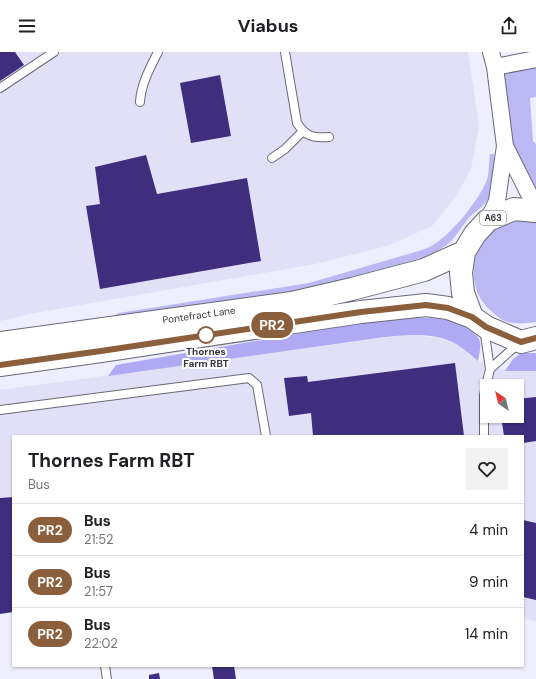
<!DOCTYPE html>
<style>
:root{--surface:#fff;--page:#f2f2f2;--text:#202124;--muted:#757577;--line:#e0e0e0}
body{margin:0;font-family:"DM Sans",sans-serif;background:var(--page);color:var(--text);height:100vh;display:flex;flex-direction:column;font-size:15px;white-space:nowrap}
*{box-sizing:border-box;margin:0}
p{font-size:13px;color:var(--muted)}
.icon{flex:none;width:22px;height:22px;fill:none;stroke:currentColor;stroke-width:2;stroke-linecap:round;stroke-linejoin:round}
.map{position:relative;flex:1;overflow:hidden}
.panel{position:absolute;left:12px;top:383px;width:512px;height:232px;display:flex;flex-direction:column;background:var(--surface);border-radius:0px;box-shadow:0 1px 3px #0004}
.panel>*{flex:none}
.badge{padding:0 8px;border-radius:13px;font-size:14px;line-height:26px}
.needle{width:26px;rotate:325deg}
.controls{position:absolute;left:480px;top:327px;display:grid;gap:8px}
.controls a{display:grid;place-items:center;width:44px;height:44px;border-radius:0px;background:var(--surface);box-shadow:0 1px 3px #0004;font-size:20px}
.map>.badge{position:absolute;translate:-50% -50%;box-shadow:0 0 0 2px #fff}
.round{display:grid;place-items:center;flex:none;width:42px;height:42px;border-radius:0px;background:var(--page)}
.head{display:flex;align-items:center;justify-content:space-between;height:68px;padding:0 16px}
h1{font-size:19px;font-weight:700;line-height:30px}
ul{padding:0;list-style:none}
li{display:flex;align-items:center;gap:12px;height:52px;padding:0 16px;border-top:1px solid var(--line)}
li div{flex:1}
li b{display:block;font-size:15px}
li em{font-style:normal}
li .badge{min-width:44px;font-weight:700;text-align:center}
header{display:flex;justify-content:space-between;align-items:center;height:52px;padding:0 16px;background:var(--surface);font-size:18px;font-weight:700}
.map>svg:first-child{display:block}
</style>
<header><svg class="icon" aria-label="menu" viewBox="0 0 24 24"><path d="M4 6h16M4 12h16M4 18h16"/></svg>Viabus<svg class="icon" aria-label="share" viewBox="0 0 24 24"><path d="M12 15V3M7 8l5-5 5 5M5 13v7h14v-7"/></svg></header>
<div class="map">
<svg width="536" height="627" viewBox="0 0 536 627">
<rect width="100%" height="100%" fill="#eeeefe"/>
<!-- built -->
<path fill="#e2e0f7" fill-rule="evenodd" d="M 0,0 L 468,0 L 479,74 L 471,117 L 455,146 L 432,174 L 387,194 L 315,212 L 35,261 L 0,269 Z
M 412,282 L 442,287 L 455,292 L 478,309 L 505,318 L 536,319 L 536,569 L 523,567 L 523,384 L 13,384 L 13,559 L 0,561 L 0,338 ZM 487,334 L 517,334 L 517,364 L 487,364 Z"/>
<!-- green -->
<path fill="#bcb8f3" d="M 536,7 L 536,45 L 530,46 L 533,89 L 536,92 L 536,156 L 505,94 L 495,15 Z
M 490,102 L 494,102 C 494,114 495,128 492,139 C 486,155 478,156 468,167 C 462,174 458,182 451,189 C 444,196 434,201 425,205 L 311,238 L 108,267 L 119,261 L 309,231 L 422,198 C 427,196 432,194 436,191 C 453,180 483,144 488,124 C 489,117 489,109 490,102 Z
M 519,165 L 536,168 L 536,270 C 526,271 512,273 503,268 C 494,263 484,253 479,244 C 472,230 470,201 481,188 C 492,174 504,171 519,165 Z"/>
<!-- forest -->
<path fill="#b0a9f3" d="M 406,266 C 428,266 451,264 470,278 C 474,281 479,285 480,290 C 481,295 479,303 478,309 C 471,303 464,297 456,292 C 431,278 397,284 371,287 L 108,324 L 116,313 L 365,270 Z
M 521,301 L 536,301 L 536,319 L 505,319 L 513,307 Z"/>
<!-- building -->
<path fill="#3f2d7e" d="M 0,0 L 15,0 L 24,13 L 0,29 Z
M 220,23 L 231,84 L 191,91 L 180,31 Z
M 146,103 L 157,142 L 247,126 L 261,209 L 100,237 L 86,154 L 100,152 L 95,115 Z
M 455,311 L 464,384 L 313,384 L 311,361 L 289,364 L 284,326 L 307,324 L 308,330 Z
M 536,345 L 536,389 L 523,391 L 523,384 L 504,384 L 501,364 L 517,364 L 517,347 Z
M 13,445 L 13,560 L 0,562 L 0,446 Z
M 523,468 L 536,471 L 536,548 L 523,545 Z
M 212,614 L 234,614 L 236,627 L 214,627 Z
M 159,621 L 160,627 L 149,627 L 149,623 Z"/>
<g fill="none" stroke-linecap="round" stroke-linejoin="round">
<!-- lane casing -->
<g stroke="#696876" stroke-width="10">
<path id="lane" d="M 285,0 L 297,71 C 306,85 313,86 329,85
M 0,36 L 54,0
M 140,50 C 141,32 150,16 158,0
M 272,106 L 285,97 L 302,80
M 484,276 L 490,317 L 484,343 L 484,384
M 490,317 L 519,291
M 0,358 L 249,326 L 257,333 L 266,384
M 105,614 L 107,627"/>
</g>
<!-- street casing -->
<g stroke="#696876" stroke-width="18">
<path id="street" d="M 495,15 L 536,7
M 505,94 L 536,156
M 488,168 L 497,149 L 505,94 L 495,15 L 491,0"/>
</g>
<!-- highway casing -->
<g stroke="#696876" stroke-width="24">
<path id="highway" d="M 536,159 L 514,157 L 488,168 L 475,182 L 464,200 L 461,221 L 463,241 L 472,265 L 486,275 L 521,290 L 536,286
M 0,291 L 292,251 L 352,237 L 424,218 L 464,200
M 0,313 L 101,299 L 361,260 L 426,253 L 448,256 L 472,265"/>
</g>
<!-- lane -->
<use href="#lane" stroke="#fff" stroke-width="8"/>
<!-- street -->
<use href="#street" stroke="#fff" stroke-width="16"/>
<!-- highway -->
<use href="#highway" stroke="#fff" stroke-width="22"/>
</g>
<g fill="none" stroke-linecap="round" stroke-linejoin="round">
<!-- line casing -->
<g stroke="#fff" stroke-width="9">
<path id="line" d="M 0,313 L 101,299 L 361,260 L 426,253 L 448,256 L 472,265 L 486,275 L 521,290 L 536,286"/>
</g>
<!-- line -->
<use href="#line" stroke="#8b5e3c" stroke-width="6"/>
</g>
<!-- markers -->
<circle fill="#fff" stroke="#8b5e3c" stroke-width="2" cx="206" cy="283" r="8"/>
<g text-anchor="middle" dominant-baseline="central" stroke-width="4" stroke-linejoin="round" paint-order="stroke">
<!-- shield labels -->
<rect fill="#fff" stroke="#727276" stroke-width="1" x="480" y="159" width="26" height="14" rx="3"/>
<g font-size="9" font-weight="bold" fill="#36353c">
<text x="493" y="166">A63</text>
</g>
<!-- street labels -->
<g font-size="10" fill="#36353c" stroke="#fff">
<text transform="translate(199 263) rotate(-8)">Pontefract Lane</text>
</g>
<!-- stop labels -->
<g font-size="10" font-weight="bold" fill="#36353c" stroke="#fff">
<text x="206" y="299">Thornes<tspan x="206" dy="12">Farm RBT</tspan></text>
</g>
</g>
</svg>
<div class="controls">
<a><svg class="needle" viewBox="-14 -14 28 28"><path d="M0-13l5 13h-10z" fill="#e53935"/><path d="M0 13l5-13h-10z" fill="#757577"/></svg></a>
</div>
<b class="badge" style="left:272px;top:273px;background:#8b5e3c;color:#fff">PR2</b>
<section class="panel">
<div class="head"><div><h1>Thornes Farm RBT</h1><p>Bus</p></div><a class="round"><svg class="icon" aria-label="heart" viewBox="0 0 24 24"><path d="M12 20l-8-8c-3-5 5-10 8-4 3-6 11-1 8 4z"/></svg></a></div>
<ul>
<li><span class="badge" style="background:#8b5e3c;color:#fff">PR2</span><div><b>Bus</b><p>21:52</p></div><em>4 min</em></li>
<li><span class="badge" style="background:#8b5e3c;color:#fff">PR2</span><div><b>Bus</b><p>21:57</p></div><em>9 min</em></li>
<li><span class="badge" style="background:#8b5e3c;color:#fff">PR2</span><div><b>Bus</b><p>22:02</p></div><em>14 min</em></li>
</ul>
</section>
</div>
